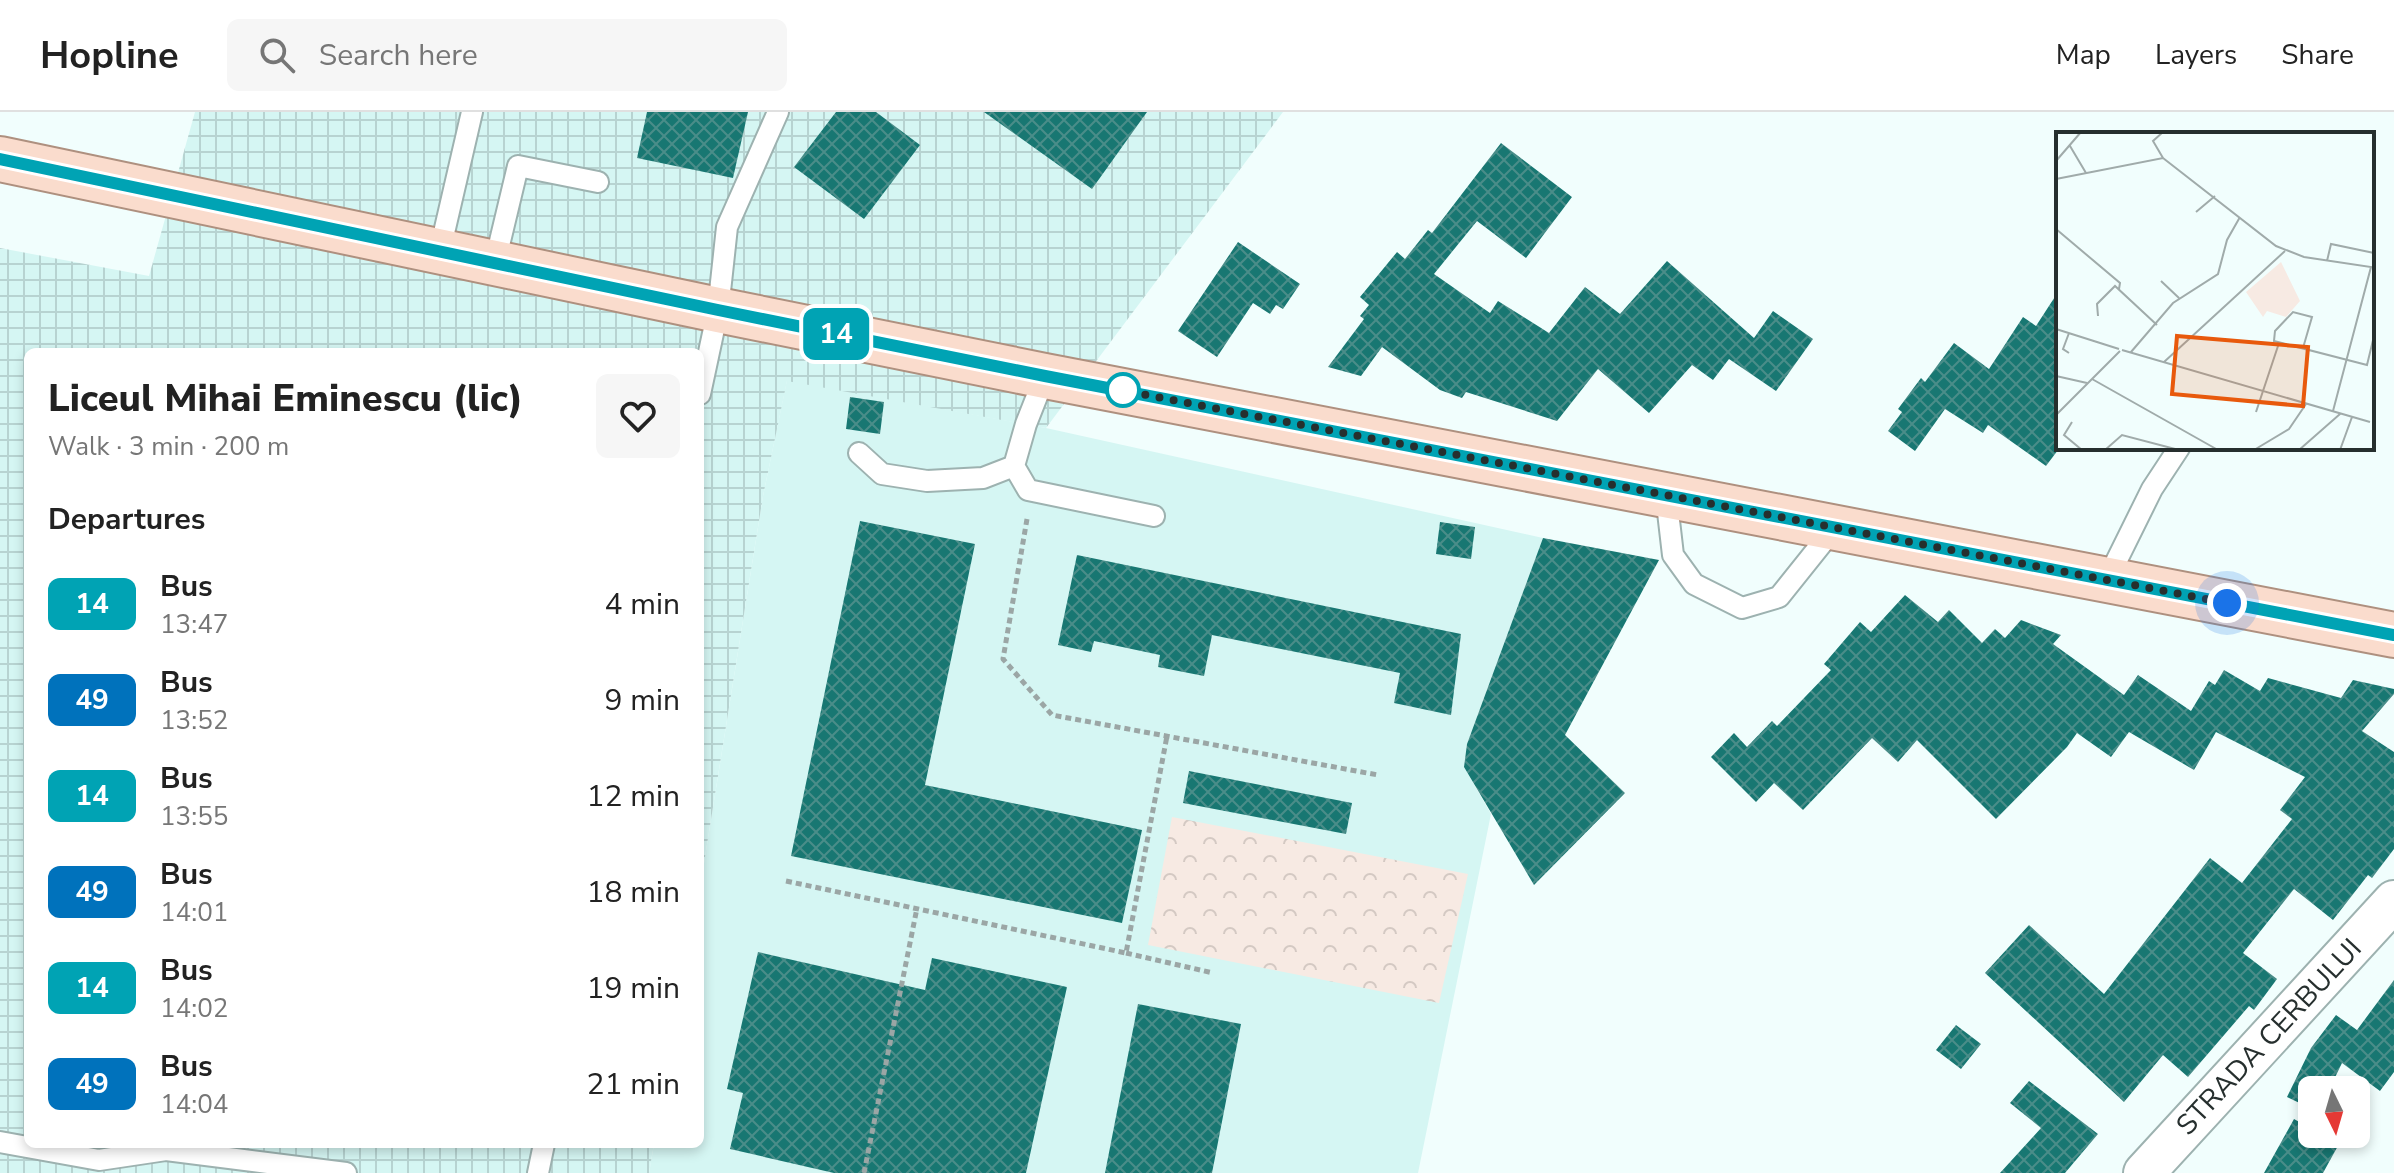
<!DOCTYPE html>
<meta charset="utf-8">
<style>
:root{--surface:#fff;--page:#f6f6f6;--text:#222;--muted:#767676;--line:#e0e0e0}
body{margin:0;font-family:"Nunito Sans",sans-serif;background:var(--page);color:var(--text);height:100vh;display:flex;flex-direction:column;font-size:30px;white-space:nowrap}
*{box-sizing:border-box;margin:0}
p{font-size:26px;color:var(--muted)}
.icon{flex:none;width:44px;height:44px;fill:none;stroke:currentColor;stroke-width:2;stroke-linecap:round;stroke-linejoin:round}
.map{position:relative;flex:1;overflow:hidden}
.sheet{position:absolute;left:24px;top:236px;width:680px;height:800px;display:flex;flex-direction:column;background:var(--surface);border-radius:12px;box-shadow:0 4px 12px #0003}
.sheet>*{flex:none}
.badge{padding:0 16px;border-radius:12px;font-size:28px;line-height:52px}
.needle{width:52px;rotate:175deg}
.tools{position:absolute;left:2298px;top:964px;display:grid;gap:16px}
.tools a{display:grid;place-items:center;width:72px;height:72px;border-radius:12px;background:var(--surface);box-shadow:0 4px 12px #0003;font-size:40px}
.you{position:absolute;width:40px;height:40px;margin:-20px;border:6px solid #fff;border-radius:50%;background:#1a73e8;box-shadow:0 0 0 12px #1a73e833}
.map>.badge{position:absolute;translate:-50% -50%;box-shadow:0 0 0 4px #fff}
h2{padding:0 24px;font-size:30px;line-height:72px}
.round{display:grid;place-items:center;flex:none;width:84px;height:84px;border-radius:12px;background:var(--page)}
.headline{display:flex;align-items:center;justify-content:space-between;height:136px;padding:0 24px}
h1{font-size:38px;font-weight:800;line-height:60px}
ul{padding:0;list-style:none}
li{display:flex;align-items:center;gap:24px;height:96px;padding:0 24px}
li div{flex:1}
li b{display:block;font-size:30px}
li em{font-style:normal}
li .badge{min-width:88px;font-weight:700;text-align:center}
header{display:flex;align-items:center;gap:48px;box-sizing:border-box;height:112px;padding:0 40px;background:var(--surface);border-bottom:2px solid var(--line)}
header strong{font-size:38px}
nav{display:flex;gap:44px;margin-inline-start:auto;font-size:28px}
.search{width:560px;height:72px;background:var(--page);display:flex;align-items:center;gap:20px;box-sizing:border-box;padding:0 28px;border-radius:12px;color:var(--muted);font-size:30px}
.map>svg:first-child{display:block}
</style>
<header>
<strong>Hopline</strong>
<div class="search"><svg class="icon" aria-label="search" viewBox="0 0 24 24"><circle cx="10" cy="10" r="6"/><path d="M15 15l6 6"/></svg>Search here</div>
<nav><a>Map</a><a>Layers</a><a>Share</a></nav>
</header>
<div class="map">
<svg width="2394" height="1061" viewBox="0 0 2394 1061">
<defs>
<pattern id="industrial-grid" width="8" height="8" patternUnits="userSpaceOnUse" patternTransform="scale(2)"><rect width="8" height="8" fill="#d5f6f3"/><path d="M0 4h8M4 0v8" fill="none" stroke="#b7d3d1"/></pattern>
<pattern id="park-crowns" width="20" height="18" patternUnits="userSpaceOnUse" patternTransform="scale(2)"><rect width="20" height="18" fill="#f7eae3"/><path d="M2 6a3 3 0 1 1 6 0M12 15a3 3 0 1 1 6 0" fill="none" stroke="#d4c9c3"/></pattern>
<pattern id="building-cross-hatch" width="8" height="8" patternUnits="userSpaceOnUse" patternTransform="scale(2)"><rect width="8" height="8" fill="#187772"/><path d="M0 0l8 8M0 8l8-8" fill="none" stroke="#4a8d89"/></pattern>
</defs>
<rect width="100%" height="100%" fill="#f1fefd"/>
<!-- built -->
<path fill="#d5f6f3" d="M 787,268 L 1046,316 L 1543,426 L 1467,632 L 1464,655 L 1491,702 L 1418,1061 L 649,1061 L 654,1032 L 700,1032 L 700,776 L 763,384 Z"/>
<!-- industrial -->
<path fill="url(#industrial-grid)" d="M 195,0 L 1283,0 L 1046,316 L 787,269 L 763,384 L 700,776 L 700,240 L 28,240 L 28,1032 L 654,1032 L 649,1061 L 0,1061 L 0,136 L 149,164 Z"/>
<!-- park -->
<path fill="url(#park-crowns)" d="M 1172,705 L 1468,762 L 1439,891 L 1148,833 Z"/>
<!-- building -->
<path fill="url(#building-cross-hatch)" d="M 647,0 L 748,0 L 733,66 L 637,46 Z
M 836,0 L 876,0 L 920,33 L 864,107 L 794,55 Z
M 984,0 L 1147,0 L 1092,77 Z
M 1501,31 L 1572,85 L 1526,146 L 1477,109 L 1434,162 L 1490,201 L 1498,189 L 1549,221 L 1585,175 L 1620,202 L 1667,149 L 1754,226 L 1773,199 L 1813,227 L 1776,279 L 1729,247 L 1713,268 L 1692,253 L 1649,301 L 1598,257 L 1557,309 L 1466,280 L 1462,286 L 1440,278 L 1382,235 L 1361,264 L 1328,255 L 1364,207 L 1360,204 L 1369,193 L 1360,185 L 1397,140 L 1405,147 L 1428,118 L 1432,121 Z
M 1238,130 L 1300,172 L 1283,197 L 1276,193 L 1270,202 L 1253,191 L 1217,245 L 1178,219 Z
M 2058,180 L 2058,338 L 2046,354 L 1988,313 L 1983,321 L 1945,297 L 1915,339 L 1888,319 L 1902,300 L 1898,297 L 1921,266 L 1925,270 L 1954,231 L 1989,257 L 2023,205 L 2036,214 Z
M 850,285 L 884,290 L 880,322 L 846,317 Z
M 860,409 L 975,432 L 925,673 L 1142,718 L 1122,811 L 791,744 Z
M 1440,410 L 1475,415 L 1471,447 L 1436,442 Z
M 1543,426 L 1659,448 L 1565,623 L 1625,681 L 1534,773 L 1464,655 L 1467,632 Z
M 1077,443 L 1461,522 L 1451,603 L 1394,591 L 1400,561 L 1212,523 L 1204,564 L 1158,555 L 1160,543 L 1094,529 L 1091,540 L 1058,533 Z
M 1905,483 L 1938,510 L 1949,498 L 1982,531 L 1995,517 L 2005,526 L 2021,508 L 2061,523 L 2053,532 L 2124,583 L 2138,563 L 2191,599 L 2209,569 L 2215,573 L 2224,558 L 2260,579 L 2268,566 L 2341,586 L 2353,568 L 2394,577 L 2394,582 L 2362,619 L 2394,640 L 2394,737 L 2372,766 L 2368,763 L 2333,808 L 2294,777 L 2243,841 L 2277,867 L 2254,898 L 2249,894 L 2188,965 L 2163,943 L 2124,990 L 1985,861 L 2029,813 L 2104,882 L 2210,746 L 2242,771 L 2292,707 L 2280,698 L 2305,665 L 2216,620 L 2194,658 L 2129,620 L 2111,645 L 2077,621 L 2067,635 L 1996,707 L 1917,628 L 1898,650 L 1872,626 L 1803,698 L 1774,671 L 1756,690 L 1711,645 L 1734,621 L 1747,635 L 1772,609 L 1777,614 L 1831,558 L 1824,552 L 1860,510 L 1871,520 Z
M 1189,659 L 1352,691 L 1346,722 L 1183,691 Z
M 758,840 L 925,878 L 932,846 L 1067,875 L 1026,1061 L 834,1061 L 730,1037 L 743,981 L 727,977 Z
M 2394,868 L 2394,960 L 2380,979 L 2342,951 L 2329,978 L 2312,978 L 2312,997 L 2287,985 L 2311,936 L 2336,903 L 2357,918 Z
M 1138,892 L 1241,912 L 1212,1061 L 1105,1061 Z
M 1956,913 L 1981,932 L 1961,957 L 1936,938 Z
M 2029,969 L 2098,1022 L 2065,1061 L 2000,1061 L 2041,1016 L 2010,991 Z
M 2294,1007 L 2312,1017 L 2312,1022 L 2321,1022 L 2339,1032 L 2323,1061 L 2264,1061 Z"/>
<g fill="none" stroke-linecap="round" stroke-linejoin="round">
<!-- service casing -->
<g stroke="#9db2b0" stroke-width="24">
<path id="service" d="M 440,138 L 472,0
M 495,150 L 518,54 L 598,70
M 700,282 L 718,198 L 727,115 L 778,0
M 859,341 L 882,362 L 927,369 L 983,366 L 1014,354 L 1026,312 L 1045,264
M 1014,354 L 1028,378 L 1154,404
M 1666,383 L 1673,443 L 1694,472 L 1742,496 L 1779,485 L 1835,415
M 2107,468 L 2152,377 L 2179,336
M 0,1030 L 99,1048 L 166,1038 L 346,1061
M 538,1061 L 544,1032"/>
</g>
<!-- minor casing -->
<g stroke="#9db2b0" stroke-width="44">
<path id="minor" d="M 2144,1061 L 2394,789"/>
</g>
<!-- primary casing -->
<g stroke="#ae907f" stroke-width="48">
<path id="primary" d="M 0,47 L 718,198 L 1045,264 L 2394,523"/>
</g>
<!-- path -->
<path stroke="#9ba6a5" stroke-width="5" stroke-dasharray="6 4" stroke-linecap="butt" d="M 1027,407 L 1003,547 L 1052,603 L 1378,663
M 786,769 L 1126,841 L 1167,624
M 1126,841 L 1213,861
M 864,1061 L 917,796"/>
<!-- service -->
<use href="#service" stroke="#fff" stroke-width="20"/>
<!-- minor -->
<use href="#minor" stroke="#fff" stroke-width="40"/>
<!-- primary -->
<use href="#primary" stroke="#fadccd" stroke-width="44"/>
</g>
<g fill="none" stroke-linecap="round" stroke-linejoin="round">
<!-- line casing -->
<g stroke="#fff" stroke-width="18">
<path id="line" d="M 0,47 L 718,198 L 1045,264 L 2394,523"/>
</g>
<!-- line -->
<use href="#line" stroke="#00a3b4" stroke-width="12"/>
<!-- walk -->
<path stroke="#262f2e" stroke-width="8" stroke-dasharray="0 14.4" d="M 1123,278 L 1120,278 L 2227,491"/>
</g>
<!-- markers -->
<circle fill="#fff" stroke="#00a3b4" stroke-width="4" cx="1123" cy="278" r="16"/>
<g text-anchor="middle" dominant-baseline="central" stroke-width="8" stroke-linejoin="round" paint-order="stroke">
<!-- street labels -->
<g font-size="28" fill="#262f2e" stroke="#fff">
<text transform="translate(2269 925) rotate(-47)">STRADA CERBULUI</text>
</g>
</g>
<!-- overview -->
<g transform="translate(2056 20)">
<rect width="318" height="318" fill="#f1fefd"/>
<path d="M 225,130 L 244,169 L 230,185 L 211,179 L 207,185 L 190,160 Z" fill="#f7eae3"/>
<path fill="none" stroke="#a0abaa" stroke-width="2" d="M 14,14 L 30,41M 107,26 L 97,9 L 107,0M 0,29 L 25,0M 0,47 L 107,26 L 220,114 L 248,125 L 315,135 L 277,279M 140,80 L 159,64M 0,97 L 64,151 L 63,157M 271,129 L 275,112 L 318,121M 105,149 L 123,166M 42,184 L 41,172 L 59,154 L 101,193M 0,197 L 63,217M 13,201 L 7,217 L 13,221M 247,216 L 256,185 L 237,180 L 219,199 L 218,209 L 311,233 L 318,204M 66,218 L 314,290M 75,220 L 117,171 L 162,142 L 171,108 L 184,85M 108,230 L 229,119M 0,244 L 31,251M 36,247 L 162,318M 200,280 L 223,211M 0,283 L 64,219M 16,290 L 8,303 L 26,318M 49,318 L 66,303 L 123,318M 198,318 L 233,297 L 250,272M 243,318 L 284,282M 284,318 L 296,285"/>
<path fill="#e8590c" fill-opacity="0.15" stroke="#e8590c" stroke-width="4" d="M 121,204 L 252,215 L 247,274 L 116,262 Z"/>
<rect width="318" height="318" fill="none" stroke="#262f2e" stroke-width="4"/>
</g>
</svg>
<div class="tools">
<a><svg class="needle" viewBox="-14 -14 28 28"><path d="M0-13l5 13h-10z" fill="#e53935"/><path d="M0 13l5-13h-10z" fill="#767676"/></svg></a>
</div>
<div class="you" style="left:2227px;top:491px"></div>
<b class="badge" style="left:836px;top:222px;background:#00a3b4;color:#fff">14</b>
<section class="sheet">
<div class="headline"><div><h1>Liceul Mihai Eminescu (lic)</h1><p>Walk · 3 min · 200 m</p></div><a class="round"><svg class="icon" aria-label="heart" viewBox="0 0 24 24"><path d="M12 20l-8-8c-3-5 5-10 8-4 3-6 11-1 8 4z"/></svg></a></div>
<h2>Departures</h2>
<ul>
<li><span class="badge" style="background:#00a3b4;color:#fff">14</span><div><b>Bus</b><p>13:47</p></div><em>4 min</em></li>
<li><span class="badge" style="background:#0072bc;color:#fff">49</span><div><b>Bus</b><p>13:52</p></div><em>9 min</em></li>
<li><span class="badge" style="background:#00a3b4;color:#fff">14</span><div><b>Bus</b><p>13:55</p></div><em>12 min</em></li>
<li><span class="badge" style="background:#0072bc;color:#fff">49</span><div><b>Bus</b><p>14:01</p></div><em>18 min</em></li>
<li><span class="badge" style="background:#00a3b4;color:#fff">14</span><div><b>Bus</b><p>14:02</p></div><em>19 min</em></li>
<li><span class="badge" style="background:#0072bc;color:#fff">49</span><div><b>Bus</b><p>14:04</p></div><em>21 min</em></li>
</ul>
</section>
</div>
